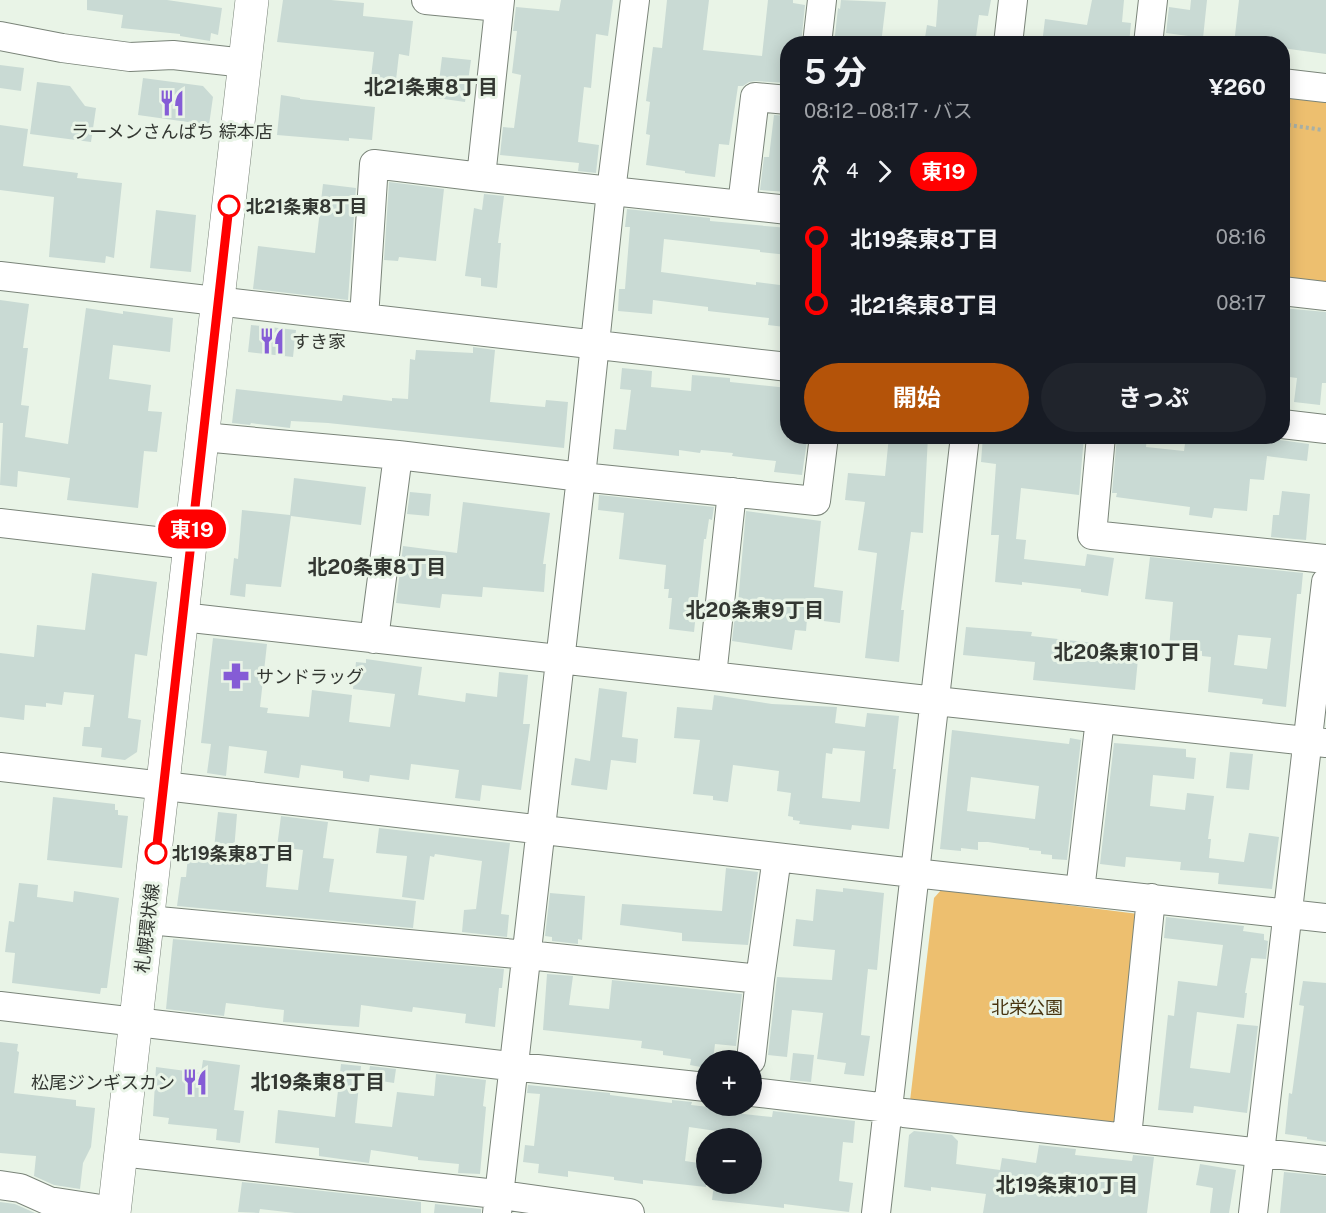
<!DOCTYPE html>
<html lang="ja">
<meta charset="utf-8">
<style>
:root{--surface:#171b24;--page:#20242c;--text:#f1f3f6;--muted:#9ea1a6;--accent:#b45309}
body{margin:0;font-family:"Public Sans","Noto Sans JP",sans-serif;background:var(--page);color:var(--text);height:100vh;display:flex;flex-direction:column;font-size:22px;white-space:nowrap}
*{box-sizing:border-box;margin:0}
p{font-size:20px;color:var(--muted)}
.icon{flex:none;width:33px;height:33px;fill:none;stroke:currentColor;stroke-width:2;stroke-linecap:round;stroke-linejoin:round}
.map{position:relative;flex:1;overflow:hidden}
.panel{position:absolute;left:780px;top:36px;width:510px;height:408px;display:flex;flex-direction:column;background:var(--surface);border-radius:24px;box-shadow:0 3px 15px #0003}
.panel>*{flex:none}
.badge{padding:0 12px;border-radius:20px;font-size:21px;line-height:39px}
.fabs{position:absolute;left:696px;top:1050px;display:grid;gap:12px}
.fabs a{display:grid;place-items:center;width:66px;height:66px;border-radius:50%;background:var(--surface);box-shadow:0 3px 15px #0003;font-size:30px}
.map>.badge{position:absolute;translate:-50% -50%;box-shadow:0 0 0 3px #fff}
.legs{display:flex;align-items:center;gap:9px;height:66px;padding:0 24px;font-size:20px}
.legs p{margin-inline-start:auto}
.head{display:flex;align-items:center;justify-content:space-between;height:102px;padding:0 24px}
h1{font-size:33px;font-weight:700;line-height:45px}
.cta{display:flex;gap:12px;margin-top:auto;padding:12px 24px}
.cta a{flex:1;height:69px;border-radius:36px;background:var(--accent);color:#fff;font-size:24px;font-weight:700;line-height:69px;text-align:center}
.cta a+a{background:var(--page);color:var(--text)}
ul{padding:0 24px;list-style:none}
li{display:flex;align-items:center;gap:21px;height:66px;font-size:22px}
li i{display:grid;place-items:center;width:9px;height:100%;margin:0 8px;background:currentColor}
li i::after{content:'';width:15px;height:15px;margin:-8px;border:4px solid;border-radius:50%;background:var(--surface)}
li p{margin-inline-start:auto}
li:first-child i{background:linear-gradient(#0000 50%,currentColor 0)}
li:last-child i{background:linear-gradient(currentColor 50%,#0000 0)}
.map>svg:first-child{display:block}
</style>
<div class="map">
<svg width="1326" height="1213" viewBox="0 0 1326 1213">
<rect width="100%" height="100%" fill="#e9f4e7"/>
<!-- green -->
<path fill="#edbf6f" d="M 1282,89 L 1326,94 L 1326,289 L 1283,283 Z
M 942,889 L 1146,915 L 1118,1123 L 910,1101 L 934,898 Z"/>
<!-- building -->
<path fill="#c9dad4" fill-rule="evenodd" d="M 87,0 L 167,0 L 222,8 L 218,35 L 211,33 L 210,41 L 180,36 L 180,34 L 121,28 L 123,15 L 87,10 Z
M 283,0 L 331,0 L 364,3 L 363,16 L 413,21 L 409,56 L 399,54 L 396,80 L 371,77 L 374,52 L 277,42 Z
M 561,0 L 613,0 L 608,36 L 596,34 L 591,88 L 584,87 L 578,142 L 599,145 L 596,173 L 578,171 L 579,163 L 500,155 L 503,127 L 514,128 L 521,75 L 512,73 L 517,31 L 513,31 L 516,7 L 559,11 Z
M 667,0 L 709,0 L 703,50 L 762,56 L 768,0 L 793,0 L 793,3 L 805,5 L 801,44 L 788,44 L 787,83 L 756,81 L 749,82 L 743,86 L 738,86 L 729,145 L 719,144 L 715,177 L 685,173 L 685,171 L 646,165 L 650,135 L 646,134 L 650,102 L 646,101 L 653,47 L 662,48 Z
M 841,0 L 886,2 L 881,44 L 834,44 L 838,8 L 840,9 Z
M 938,0 L 991,0 L 988,16 L 979,15 L 975,44 L 924,44 L 927,25 L 936,27 Z
M 1092,0 L 1124,0 L 1122,22 L 1131,23 L 1129,44 L 1098,44 L 1077,41 L 1076,44 L 1042,44 L 1045,19 L 1087,25 Z
M 1191,0 L 1207,0 L 1203,38 L 1166,33 L 1169,7 L 1190,10 Z
M 1239,0 L 1326,0 L 1326,54 L 1282,48 L 1282,44 L 1234,44 Z
M 442,57 L 471,60 L 465,102 L 437,98 Z
M 0,65 L 24,68 L 21,91 L 0,88 Z
M 143,78 L 203,86 L 213,97 L 209,125 L 138,115 Z
M 37,82 L 70,86 L 85,106 L 96,108 L 91,142 L 30,134 Z
M 281,95 L 300,98 L 300,99 L 375,107 L 372,140 L 349,138 L 349,141 L 277,135 Z
M 774,115 L 788,116 L 788,192 L 760,190 L 764,157 L 769,157 Z
M 0,125 L 28,129 L 23,166 L 78,173 L 77,178 L 122,183 L 114,258 L 106,256 L 105,263 L 49,257 L 54,197 L 0,190 Z
M 389,182 L 444,189 L 436,261 L 399,257 L 398,261 L 384,260 Z
M 323,184 L 356,188 L 348,300 L 253,289 L 258,246 L 315,253 Z
M 484,194 L 504,196 L 498,243 L 501,243 L 497,288 L 481,286 L 481,278 L 465,276 L 474,208 L 482,210 Z
M 627,209 L 710,218 L 710,221 L 788,228 L 788,255 L 760,252 L 760,250 L 664,239 L 661,272 L 756,285 L 756,282 L 788,286 L 785,327 L 768,325 L 769,318 L 708,311 L 708,307 L 653,300 L 652,314 L 618,311 L 619,289 L 625,289 L 630,227 L 625,227 Z
M 156,210 L 196,215 L 191,272 L 150,268 Z
M 0,300 L 29,304 L 23,348 L 28,348 L 21,405 L 29,406 L 25,437 L 68,444 L 86,308 L 123,314 L 123,311 L 173,318 L 170,352 L 113,345 L 109,379 L 151,385 L 148,411 L 162,412 L 157,452 L 144,451 L 138,508 L 67,500 L 70,478 L 18,471 L 17,487 L 0,485 L 3,423 L 0,423 Z
M 1282,308 L 1326,312 L 1326,383 L 1322,383 L 1320,405 L 1294,402 L 1297,378 L 1282,376 Z
M 251,325 L 296,330 L 293,357 L 248,352 Z
M 473,347 L 495,350 L 490,402 L 545,407 L 546,400 L 568,402 L 564,448 L 328,423 L 291,421 L 290,428 L 251,423 L 250,425 L 232,423 L 236,389 L 342,401 L 343,395 L 392,401 L 392,398 L 408,399 L 410,359 L 415,360 L 416,350 L 473,353 Z
M 622,368 L 652,371 L 651,387 L 691,391 L 692,375 L 730,378 L 730,382 L 788,388 L 788,439 L 807,441 L 802,475 L 774,472 L 776,461 L 732,456 L 733,453 L 701,450 L 700,453 L 679,450 L 679,456 L 613,449 L 615,429 L 626,430 L 631,390 L 620,389 Z
M 889,436 L 928,436 L 923,533 L 911,532 L 901,610 L 904,610 L 899,662 L 865,658 L 877,553 L 858,550 L 865,502 L 845,500 L 848,473 L 885,476 Z
M 983,436 L 1084,436 L 1079,495 L 1021,488 L 1016,539 L 1026,540 L 1024,559 L 1085,566 L 1087,554 L 1114,558 L 1108,596 L 1081,592 L 1081,589 L 1022,582 L 1022,585 L 995,582 L 999,535 L 991,535 L 996,464 L 981,462 Z
M 1117,436 L 1147,436 L 1146,447 L 1184,451 L 1186,436 L 1210,436 L 1210,441 L 1241,444 L 1242,436 L 1271,436 L 1280,440 L 1309,444 L 1307,461 L 1267,456 L 1264,480 L 1250,479 L 1247,511 L 1214,508 L 1212,518 L 1189,515 L 1190,507 L 1116,497 L 1117,493 L 1112,493 Z
M 294,478 L 366,487 L 361,525 L 291,516 L 281,587 L 246,584 L 245,597 L 230,595 L 234,558 L 238,559 L 242,510 L 290,515 Z
M 1282,491 L 1310,494 L 1306,540 L 1271,537 L 1273,515 L 1279,515 Z
M 410,492 L 431,494 L 429,516 L 407,514 Z
M 599,495 L 714,507 L 712,520 L 709,519 L 706,539 L 704,539 L 694,632 L 669,629 L 672,598 L 668,598 L 669,589 L 664,589 L 666,565 L 619,559 L 624,513 L 598,510 Z
M 463,502 L 550,513 L 543,564 L 546,564 L 544,592 L 483,587 L 482,597 L 442,594 L 440,608 L 396,603 L 403,546 L 457,553 Z
M 746,511 L 821,521 L 814,587 L 843,591 L 840,623 L 807,619 L 806,631 L 795,630 L 792,650 L 732,641 L 735,615 L 737,615 Z
M 1150,557 L 1303,573 L 1301,594 L 1297,594 L 1286,707 L 1262,704 L 1263,699 L 1208,692 L 1211,657 L 1202,656 L 1202,651 L 1169,648 L 1173,602 L 1145,599 ZM 1238,635 L 1271,638 L 1267,669 L 1234,665 Z
M 92,573 L 157,582 L 147,656 L 135,654 L 128,718 L 141,720 L 137,752 L 125,760 L 101,757 L 102,748 L 82,746 L 84,727 L 90,727 L 94,695 L 64,692 L 62,705 L 46,703 L 46,707 L 25,705 L 24,720 L 0,717 L 0,653 L 34,657 L 37,625 L 85,630 Z
M 966,627 L 1032,632 L 1031,636 L 1139,648 L 1135,690 L 1033,680 L 1035,662 L 963,655 Z
M 213,638 L 267,644 L 260,707 L 268,708 L 267,713 L 309,717 L 312,690 L 352,695 L 349,722 L 390,727 L 395,694 L 353,689 L 356,662 L 366,663 L 366,659 L 422,667 L 418,695 L 465,702 L 466,693 L 497,697 L 499,672 L 528,675 L 523,724 L 530,724 L 521,790 L 482,785 L 480,801 L 455,798 L 459,770 L 411,764 L 409,780 L 370,775 L 369,782 L 343,778 L 343,771 L 301,765 L 299,778 L 264,773 L 267,751 L 229,746 L 226,776 L 207,773 L 211,744 L 201,743 Z
M 599,688 L 627,692 L 622,737 L 638,739 L 636,763 L 611,760 L 607,790 L 571,785 L 575,758 L 590,761 Z
M 714,695 L 772,704 L 837,707 L 835,723 L 865,727 L 867,713 L 899,716 L 893,769 L 896,769 L 889,829 L 852,825 L 851,830 L 799,824 L 800,821 L 793,820 L 793,817 L 788,816 L 791,793 L 777,791 L 779,771 L 733,765 L 728,802 L 713,800 L 713,796 L 693,794 L 700,740 L 674,738 L 677,707 L 712,710 ZM 833,748 L 865,751 L 860,802 L 822,798 L 826,753 L 832,754 Z
M 952,730 L 1069,744 L 1070,738 L 1081,740 L 1067,860 L 1052,859 L 1052,855 L 1041,854 L 1041,851 L 1029,850 L 1029,848 L 988,842 L 978,842 L 978,850 L 961,848 L 961,851 L 940,849 ZM 971,777 L 1039,786 L 1035,819 L 967,811 Z
M 1114,743 L 1186,749 L 1186,757 L 1196,758 L 1194,779 L 1153,775 L 1150,806 L 1185,810 L 1187,793 L 1214,796 L 1208,839 L 1211,839 L 1209,858 L 1244,862 L 1249,833 L 1279,837 L 1272,889 L 1218,884 L 1219,873 L 1180,870 L 1181,862 L 1126,857 L 1125,867 L 1100,864 Z
M 1230,752 L 1253,754 L 1249,790 L 1226,788 Z
M 53,797 L 115,804 L 115,810 L 118,810 L 118,815 L 128,816 L 122,868 L 47,860 Z
M 218,812 L 237,814 L 234,851 L 269,855 L 266,887 L 298,890 L 303,850 L 277,847 L 281,816 L 328,822 L 323,858 L 334,859 L 329,892 L 416,901 L 413,928 L 177,906 L 181,877 L 186,877 L 189,845 L 214,848 Z
M 379,828 L 510,843 L 501,914 L 509,915 L 507,937 L 462,932 L 464,910 L 476,909 L 482,861 L 435,854 L 434,857 L 430,856 L 424,900 L 402,897 L 407,856 L 376,853 Z
M 726,868 L 758,872 L 748,945 L 682,941 L 682,933 L 620,925 L 622,904 L 722,911 Z
M 19,883 L 38,885 L 37,897 L 73,902 L 74,891 L 119,898 L 107,988 L 101,988 L 100,994 L 12,983 L 15,953 L 5,952 L 9,921 L 14,922 Z
M 843,888 L 884,893 L 877,970 L 868,969 L 861,1035 L 870,1036 L 864,1076 L 844,1074 L 846,1063 L 817,1059 L 823,1013 L 792,1010 L 787,1057 L 768,1055 L 777,977 L 832,980 L 835,950 L 793,946 L 796,919 L 813,921 L 816,889 L 843,892 Z
M 550,893 L 585,896 L 582,940 L 578,939 L 578,944 L 552,941 L 552,937 L 545,936 Z
M 1166,917 L 1244,926 L 1243,931 L 1264,934 L 1264,940 L 1268,941 L 1266,959 L 1251,958 L 1245,993 L 1247,993 L 1244,1018 L 1197,1012 L 1190,1068 L 1230,1073 L 1237,1024 L 1258,1026 L 1247,1113 L 1194,1106 L 1193,1113 L 1158,1110 L 1168,1015 L 1174,1016 L 1178,981 L 1217,986 L 1223,945 L 1164,938 Z
M 173,939 L 504,969 L 502,988 L 499,988 L 495,1027 L 465,1023 L 466,1014 L 413,1007 L 412,1012 L 361,1005 L 359,1027 L 283,1022 L 284,1010 L 226,1003 L 224,1016 L 166,1009 Z
M 547,974 L 573,976 L 569,1005 L 609,1009 L 612,980 L 742,994 L 736,1046 L 715,1044 L 713,1060 L 706,1060 L 706,1068 L 690,1065 L 691,1059 L 663,1055 L 663,1051 L 641,1048 L 642,1041 L 543,1030 Z
M 1303,981 L 1326,983 L 1326,1142 L 1307,1139 L 1307,1137 L 1285,1134 L 1289,1093 L 1292,1094 L 1304,1006 L 1299,1005 Z
M 0,1042 L 18,1044 L 17,1051 L 19,1052 L 14,1093 L 76,1100 L 76,1106 L 95,1108 L 91,1147 L 83,1163 L 80,1189 L 54,1185 L 34,1176 L 36,1156 L 0,1153 Z
M 793,1053 L 814,1055 L 811,1082 L 790,1080 Z
M 203,1060 L 240,1065 L 234,1110 L 244,1111 L 240,1143 L 216,1140 L 217,1129 L 168,1124 L 169,1118 L 153,1116 L 156,1067 L 201,1073 Z
M 341,1064 L 361,1066 L 355,1123 L 392,1127 L 397,1092 L 434,1096 L 436,1074 L 486,1080 L 483,1106 L 486,1107 L 480,1174 L 458,1173 L 459,1164 L 418,1160 L 418,1157 L 371,1150 L 369,1163 L 319,1156 L 319,1148 L 275,1143 L 278,1110 L 335,1117 Z
M 370,1066 L 396,1069 L 394,1083 L 368,1079 Z
M 528,1085 L 610,1093 L 610,1095 L 672,1103 L 672,1100 L 692,1102 L 691,1105 L 726,1109 L 726,1112 L 772,1117 L 773,1111 L 855,1121 L 853,1143 L 843,1142 L 839,1181 L 853,1183 L 849,1212 L 784,1204 L 784,1208 L 712,1200 L 714,1184 L 752,1184 L 755,1145 L 752,1144 L 752,1138 L 730,1138 L 730,1133 L 689,1127 L 685,1161 L 706,1164 L 706,1187 L 643,1180 L 643,1184 L 614,1180 L 614,1177 L 568,1171 L 568,1177 L 538,1173 L 539,1164 L 523,1162 L 525,1145 L 534,1146 L 540,1094 L 527,1093 Z
M 914,1131 L 952,1135 L 958,1141 L 956,1164 L 1000,1170 L 1002,1158 L 1036,1163 L 1039,1145 L 1076,1149 L 1075,1155 L 1132,1161 L 1133,1155 L 1154,1157 L 1147,1213 L 983,1213 L 986,1194 L 931,1187 L 931,1191 L 904,1187 L 909,1135 Z
M 1200,1164 L 1236,1170 L 1229,1213 L 1210,1213 L 1213,1188 L 1196,1185 Z
M 1284,1172 L 1326,1176 L 1326,1213 L 1280,1213 Z
M 242,1182 L 421,1202 L 421,1213 L 295,1213 L 260,1209 L 259,1213 L 238,1212 Z
M 0,1202 L 15,1204 L 35,1213 L 0,1213 Z
M 435,1204 L 481,1209 L 481,1213 L 434,1213 Z"/>
<g fill="none" stroke-linecap="round" stroke-linejoin="round">
<!-- minor casing -->
<g stroke="#7a8479" stroke-width="30">
<path id="minor" d="M 426,0 L 499,7
M 500,0 L 481,177 L 788,210
M 0,36 L 62,48 L 130,57 L 173,55 L 245,63
M 817,44 L 822,0
M 1008,44 L 1013,0
M 1148,44 L 1153,0
M 1282,83 L 1326,88
M 742,205 L 755,97 L 788,100
M 0,276 L 788,367
M 1282,291 L 1326,296
M 364,318 L 374,164 L 481,177
M 1282,424 L 1326,429
M 1101,436 L 1092,535 L 1326,559
M 203,437 L 398,455 L 581,477 L 816,501 L 824,436
M 0,523 L 190,545
M 182,617 L 936,701 L 1326,743
M 374,639 L 398,455
M 712,676 L 732,492
M 0,767 L 896,871 L 1326,918
M 1080,891 L 1100,719
M 148,920 L 527,955 L 760,979
M 0,1006 L 501,1065 L 706,1087
M 751,1060 L 760,979 L 777,857
M 752,1092 L 888,1108 L 904,1113 L 1326,1160
M 1127,1137 L 1151,898
M 121,1152 L 487,1193 L 630,1213
M 0,1185 L 20,1188 L 49,1201 L 114,1211
M 497,1213 L 581,477 L 611,191 L 635,0
M 876,1213 L 965,436
M 1253,1213 L 1326,582"/>
</g>
<!-- major casing -->
<g stroke="#7a8479" stroke-width="34">
<path id="major" d="M 114,1213 L 252,0"/>
</g>
<!-- path -->
<path stroke="#a8b0a6" stroke-width="4" stroke-dasharray="3 3" stroke-linecap="butt" d="M 1282,124 L 1323,130"/>
<!-- minor -->
<use href="#minor" stroke="#fff" stroke-width="28"/>
<!-- major -->
<use href="#major" stroke="#fff" stroke-width="33"/>
</g>
<g fill="none" stroke-linecap="round" stroke-linejoin="round">
<!-- line-1 casing -->
<g stroke="#fff" stroke-width="14">
<path id="line-1" d="M 156,853 L 229,206"/>
</g>
<!-- line-1 -->
<use href="#line-1" stroke="#f00" stroke-width="9"/>
</g>
<!-- icons -->
<defs>
<g id="restaurant-bare" transform="scale(2.07)"><path d="M-5-6h1v4h1v-4h1v4h1v-4h1v5L-1.5 .5V6h-2V.5L-5-1ZM5-6V6H3V1.5H1.5Q1.5-4 5-6Z" fill="#855cd6" stroke="#e9f4e7" stroke-width="2.5" paint-order="stroke"/></g>
<g id="pharmacy-bare" transform="scale(2.07)"><path d="M-2-6h4v4h4v4h-4v4h-4v-4h-4v-4h4Z" fill="#855cd6" stroke="#e9f4e7" stroke-width="2.5" paint-order="stroke"/></g>
</defs>
<g fill-rule="evenodd">
<use href="#restaurant-bare" x="172" y="103"/>
<use href="#restaurant-bare" x="272" y="341"/>
<use href="#pharmacy-bare" x="236" y="676"/>
<use href="#restaurant-bare" x="195" y="1082"/>
</g>
<!-- markers -->
<g fill="#fff" stroke="#f00" stroke-width="3">
<circle cx="229" cy="206" r="10"/>
<circle cx="156" cy="853" r="10"/>
</g>
<g text-anchor="middle" dominant-baseline="central" stroke-width="6" stroke-linejoin="round" paint-order="stroke">
<!-- poi labels -->
<g font-size="18" fill="#333732" stroke="#e9f4e7" text-anchor="start">
<text x="172" y="131" text-anchor="middle">ラーメンさんぱち 綜本店</text>
<text x="292" y="341">すき家</text>
<text x="256" y="676">サンドラッグ</text>
<text x="175" y="1082" text-anchor="end">松尾ジンギスカン</text>
</g>
<!-- stop labels -->
<g font-size="18" font-weight="bold" fill="#333732" stroke="#e9f4e7" text-anchor="start">
<text x="246" y="206">北21条東8丁目</text>
<text x="172" y="853">北19条東8丁目</text>
</g>
<!-- street labels -->
<g font-size="18" fill="#333732" stroke="#e9f4e7">
<text transform="translate(147 928) rotate(-83)">札幌環状線</text>
</g>
<!-- park labels -->
<g font-size="18" fill="#47330f" stroke="#e9f4e7">
<text x="1027" y="1007">北栄公園</text>
</g>
<!-- neighbourhood labels -->
<g font-size="20" font-weight="bold" fill="#333732" stroke="#e9f4e7">
<text x="431" y="87">北21条東8丁目</text>
<text x="377" y="567">北20条東8丁目</text>
<text x="755" y="610">北20条東9丁目</text>
<text x="1127" y="652">北20条東10丁目</text>
<text x="318" y="1082">北19条東8丁目</text>
<text x="1067" y="1185">北19条東10丁目</text>
</g>
</g>
</svg>
<div class="fabs">
<a>+</a>
<a>−</a>
</div>
<b class="badge" style="left:192px;top:529px;background:#f00;color:#fff">東19</b>
<section class="panel">
<div class="head"><div><h1>5 分</h1><p>08:12 – 08:17 · バス</p></div><b>¥260</b></div>
<div class="legs"><svg class="icon" aria-label="walk" viewBox="0 0 24 24"><circle cx="13" cy="4" r="2"/><path d="M13 8l-2 6 4 7M11 14l-3 7M7 12l3-4h3l4 4"/></svg>4<svg class="icon" aria-label="forward" viewBox="0 0 24 24"><path d="M9 5l7 7-7 7"/></svg><b class="badge" style="background:#f00;color:#fff">東19</b></div>
<ul>
<li><i style="color:#f00"></i><b>北19条東8丁目</b><p>08:16</p></li>
<li><i style="color:#f00"></i><b>北21条東8丁目</b><p>08:17</p></li>
</ul>
<div class="cta"><a>開始</a><a>きっぷ</a></div>
</section>
</div>
